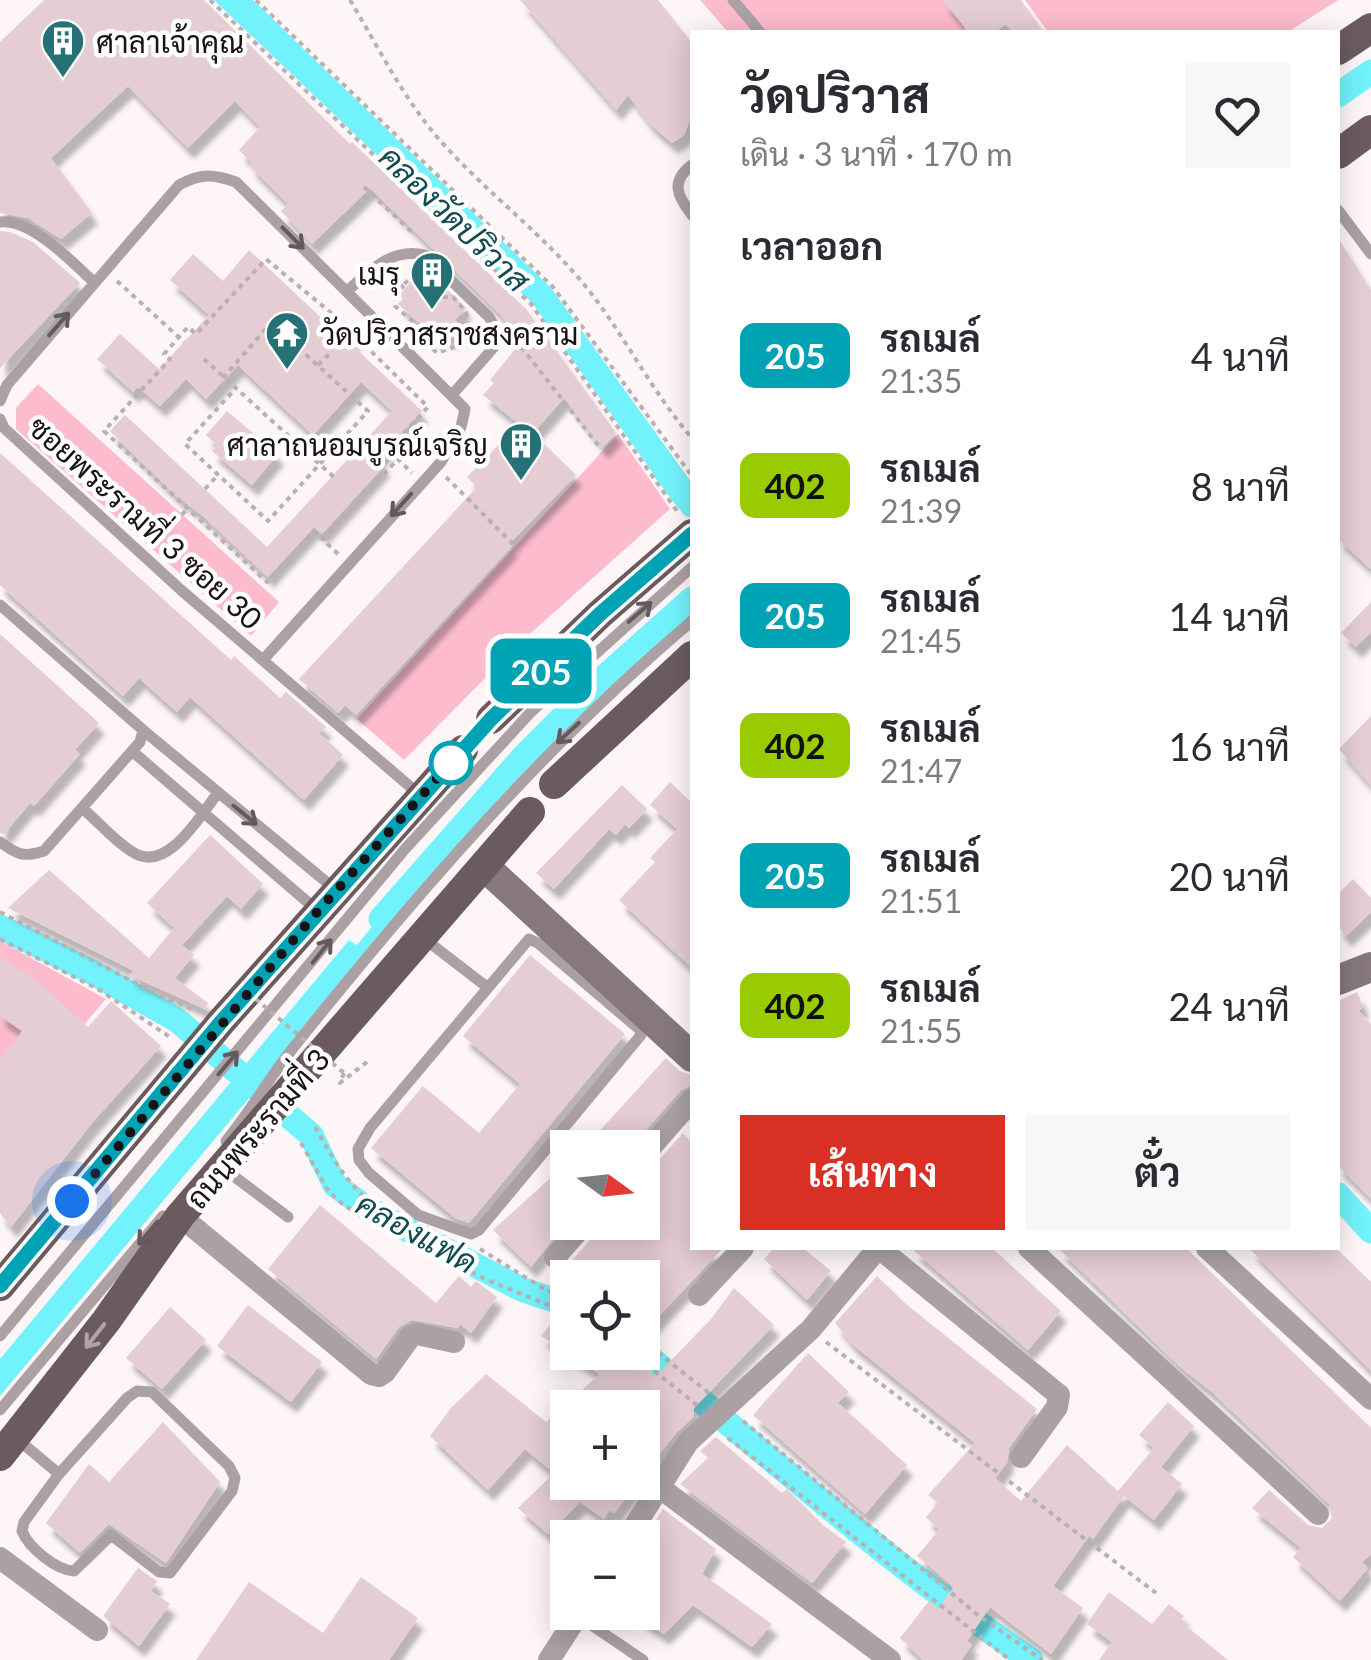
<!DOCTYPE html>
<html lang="th">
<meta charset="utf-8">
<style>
:root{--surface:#fff;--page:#f7f7f7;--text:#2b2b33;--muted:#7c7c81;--accent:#d93025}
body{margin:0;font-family:Lato,Sarabun,sans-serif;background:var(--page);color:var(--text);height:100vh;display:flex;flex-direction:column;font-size:38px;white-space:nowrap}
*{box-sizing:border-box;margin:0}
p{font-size:32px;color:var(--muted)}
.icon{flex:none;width:55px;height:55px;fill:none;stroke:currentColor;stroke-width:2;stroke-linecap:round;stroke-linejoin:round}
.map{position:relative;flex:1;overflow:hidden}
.sheet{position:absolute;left:690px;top:30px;width:650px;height:1220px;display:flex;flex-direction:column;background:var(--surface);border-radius:0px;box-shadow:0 5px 25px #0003}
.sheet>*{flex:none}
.badge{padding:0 20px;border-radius:15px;font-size:35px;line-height:65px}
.needle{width:65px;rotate:105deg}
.fabs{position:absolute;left:550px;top:1130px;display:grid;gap:20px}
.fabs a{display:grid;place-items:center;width:110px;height:110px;border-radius:0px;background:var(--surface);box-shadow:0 5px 25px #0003;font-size:50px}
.you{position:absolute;width:50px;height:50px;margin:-25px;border:8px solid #fff;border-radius:50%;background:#1a73e8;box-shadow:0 0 0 15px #1a73e833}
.map>.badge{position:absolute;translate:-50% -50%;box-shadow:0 0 0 5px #fff}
h2{padding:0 50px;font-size:38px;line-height:90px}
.round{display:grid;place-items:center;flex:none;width:105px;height:105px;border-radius:0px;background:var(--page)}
.head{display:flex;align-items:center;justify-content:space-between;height:170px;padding:0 50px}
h1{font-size:48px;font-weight:700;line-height:75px}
.primary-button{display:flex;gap:20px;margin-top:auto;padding:20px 50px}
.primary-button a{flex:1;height:115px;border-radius:0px;background:var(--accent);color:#fff;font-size:40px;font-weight:700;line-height:115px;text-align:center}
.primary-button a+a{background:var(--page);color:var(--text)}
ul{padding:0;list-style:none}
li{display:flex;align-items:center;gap:30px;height:130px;padding:0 50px}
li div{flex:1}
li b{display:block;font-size:38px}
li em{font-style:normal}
li .badge{min-width:110px;font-weight:700;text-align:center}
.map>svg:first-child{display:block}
</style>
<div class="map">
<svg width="1371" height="1660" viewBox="0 0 1371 1660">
<defs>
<filter id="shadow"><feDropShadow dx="6" dy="11" stdDeviation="2.5" flood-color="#0004"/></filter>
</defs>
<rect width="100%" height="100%" fill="#fef5f7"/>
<!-- green -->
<path fill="#fcbcce" d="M 700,0 L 947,0 L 967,32 L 728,32 Z
M 1025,0 L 1338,0 L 1288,32 L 1048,32 Z
M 38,384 L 279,602 L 251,636 L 16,429 L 16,408 Z
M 618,434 L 670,509 L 522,641 L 404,760 L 357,719 Z
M 0,941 L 106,999 L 30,1088 L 0,1069 Z"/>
<!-- water -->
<path fill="#72f2fc" d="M 214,0 L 253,0 L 551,288 L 692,483 L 692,491 L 675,504 L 533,304 Z
M 401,891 L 413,902 L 0,1396 L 0,1359 L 349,940 L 357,945 Z"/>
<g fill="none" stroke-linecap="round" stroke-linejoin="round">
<!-- canal -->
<path stroke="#72f2fc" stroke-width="25" d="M 1338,95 L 1371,72
M 665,470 L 692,505
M 381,919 L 525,755 L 592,688 L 692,599
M 0,927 L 90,971 L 177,1020 L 311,1135 L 335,1185 L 368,1209 L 521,1289 L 568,1305
M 1338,1195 L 1371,1231
M 642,1351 C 769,1457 894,1567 1031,1660"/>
</g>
<!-- building -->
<path fill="#e4cdd3" filter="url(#shadow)" d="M 44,0 L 204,0 L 350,144 L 352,142 L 526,309 L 616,433 L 602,448 L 564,398 L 533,433 L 576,475 L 509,544 L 512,546 L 356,715 L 345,705 L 338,713 L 299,679 L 477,487 L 467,477 L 519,424 L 483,395 L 494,383 L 490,380 L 521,342 L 501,315 L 370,188 L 312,244 L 281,211 L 288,204 L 250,166 L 252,163 L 239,150 L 260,127 L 235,101 L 188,148 L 128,86 L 51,158 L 92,213 L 61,239 L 28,218 L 0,213 L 0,42 Z
M 520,0 L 658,0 L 692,43 L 692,115 L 684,135 L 672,143 L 649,123 L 628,95 L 616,110 Z
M 942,0 L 1021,0 L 1044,32 L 1012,32 L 1006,24 L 994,32 L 969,32 Z
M 0,231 L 10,232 L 33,242 L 80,283 L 0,368 Z
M 1338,238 L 1371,290 L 1371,569 L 1338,539 Z
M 249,250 L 331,327 L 336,321 L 348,332 L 355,339 L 351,344 L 422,411 L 379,457 L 384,466 L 322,534 L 314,527 L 268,577 L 203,516 L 175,495 L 110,431 L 125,415 L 267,547 L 392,411 L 361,382 L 313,435 L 238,365 L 206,399 L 186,379 L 160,406 L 138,387 L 133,392 L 97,359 L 120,334 L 159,369 L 209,315 L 170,280 L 193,254 L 223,281 Z
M 429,272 L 466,308 L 455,320 L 462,327 L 450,339 L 443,332 L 437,339 L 398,304 L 403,299 L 399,295 L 413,279 L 417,283 Z
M 227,411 L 278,454 L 252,485 L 212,451 L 217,445 L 206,435 Z
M 0,453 L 231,660 L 234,656 L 280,698 L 286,692 L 326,727 L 319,733 L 343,755 L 304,800 L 190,697 L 177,712 L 139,678 L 123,696 L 0,585 Z
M 1371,602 L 1371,632 L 1356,647 L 1341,633 Z
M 0,634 L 99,723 L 75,750 L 80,754 L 34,806 L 30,803 L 4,834 L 0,833 Z
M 1371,716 L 1371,786 L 1339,749 Z
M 670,782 L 692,803 L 692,968 L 619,900 L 655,862 L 650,858 L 677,829 L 650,805 Z
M 622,785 L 647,809 L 629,828 L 625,824 L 616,835 L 609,829 L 554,889 L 536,873 Z
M 210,835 L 263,884 L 241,909 L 227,896 L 182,945 L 194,955 L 175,978 L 208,1003 L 205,1009 L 129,975 L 134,971 L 8,908 L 49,870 L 149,958 L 174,928 L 147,903 Z
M 1353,879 L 1371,898 L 1371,912 L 1346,936 L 1338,927 L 1338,894 Z
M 530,955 L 625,1034 L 469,1223 L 455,1218 L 371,1148 L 423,1086 L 479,1133 L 520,1084 L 463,1036 Z
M 0,957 L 42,985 L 88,1027 L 111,1001 L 161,1046 L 91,1124 L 11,1227 L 0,1213 L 0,1061 L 22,1031 L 0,1016 Z
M 1357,992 L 1363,1006 L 1359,1011 L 1371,1024 L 1371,1199 L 1338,1166 L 1338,1001 Z
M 666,1058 L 680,1071 L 692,1075 L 692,1085 L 681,1090 L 630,1148 L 584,1148 Z
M 683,1133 L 692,1143 L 692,1248 L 723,1248 L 642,1334 L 642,1278 L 578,1278 L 567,1266 L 597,1232 L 601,1222 L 642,1222 L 642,1172 L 653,1167 Z
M 568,1162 L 568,1220 L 531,1267 L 493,1230 Z
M 320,1205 L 436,1303 L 459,1276 L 471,1287 L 476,1281 L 497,1297 L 471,1333 L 460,1324 L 458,1328 L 412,1320 L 399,1327 L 376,1359 L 268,1269 Z
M 774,1248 L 803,1248 L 831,1271 L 807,1300 L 764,1259 Z
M 911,1248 L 992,1248 L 1061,1311 L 1028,1350 Z
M 1058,1248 L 1186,1248 L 1371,1428 L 1371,1554 L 1362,1562 L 1368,1568 L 1340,1601 L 1293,1557 L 1301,1548 L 1252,1508 L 1269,1490 L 1308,1525 L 1322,1528 L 1332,1518 L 1329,1504 L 1212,1392 L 1180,1367 Z
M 1249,1248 L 1336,1248 L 1371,1282 L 1371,1371 Z
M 877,1276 L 906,1304 L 1037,1409 L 1009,1448 L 1007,1463 L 995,1478 L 1021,1501 L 1067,1445 L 1118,1491 L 1154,1448 L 1139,1435 L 1168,1402 L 1194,1426 L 1161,1467 L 1182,1484 L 1154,1520 L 1124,1496 L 1093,1539 L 1089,1536 L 1053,1586 L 1083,1608 L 1051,1654 L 990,1607 L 967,1641 L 972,1645 L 961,1660 L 923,1660 L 900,1638 L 929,1601 L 938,1608 L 954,1587 L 917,1556 L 939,1530 L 926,1517 L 938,1503 L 928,1495 L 975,1443 L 852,1344 L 835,1323 Z
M 734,1288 L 774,1325 L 694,1408 L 693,1417 L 676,1433 L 642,1476 L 642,1408 L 568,1408 L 568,1482 L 638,1482 L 614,1513 L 609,1510 L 604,1519 L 580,1502 L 548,1534 L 518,1508 L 554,1473 L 525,1449 L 488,1490 L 430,1436 L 451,1408 L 486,1374 L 546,1422 L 600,1374 L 541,1336 L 568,1303 L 568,1352 L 629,1352 L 656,1376 L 711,1319 Z
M 248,1305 L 322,1362 L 291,1402 L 217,1346 Z
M 170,1307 L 206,1340 L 162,1389 L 126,1358 Z
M 808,1353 L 849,1392 L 838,1403 L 907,1465 L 865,1514 L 753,1415 Z
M 163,1422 L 220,1482 L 166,1563 L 109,1524 L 80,1553 L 46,1523 L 89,1464 L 109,1482 Z
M 716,1437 L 782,1493 L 787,1489 L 824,1526 L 846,1542 L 812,1583 L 680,1484 L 708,1458 L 700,1451 Z
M 663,1509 L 716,1549 L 702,1574 L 772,1624 L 752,1647 L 693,1605 L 664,1634 L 642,1620 L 642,1542 Z
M 138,1568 L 157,1581 L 151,1591 L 170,1604 L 139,1646 L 103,1616 Z
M 361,1577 L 418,1618 L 389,1660 L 196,1660 L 249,1582 L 323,1633 Z
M 1109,1592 L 1152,1624 L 1169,1604 L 1184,1616 L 1180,1621 L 1228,1660 L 1099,1660 L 1112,1642 L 1087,1624 Z"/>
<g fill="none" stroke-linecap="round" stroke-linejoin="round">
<!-- path -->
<path stroke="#b9b0b2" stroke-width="4" stroke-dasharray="5 5" stroke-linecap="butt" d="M 210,0 L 531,304 L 677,511
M 256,0 L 553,287 L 692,476
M 350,0 C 380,50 406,104 446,147 C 489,194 541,233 582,282 C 623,331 650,390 692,438
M 364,187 L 415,235
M 320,241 L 370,192
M 420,277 L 444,297 L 453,297 L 466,312 L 469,331 L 454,347 L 437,353 L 420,337 L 418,326 L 395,306 L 395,294 L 410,278 Z
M 393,278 L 405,289
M 117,281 L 184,342
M 456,333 L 471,347
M 515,339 L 601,449
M 204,359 L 336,479
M 318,365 L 330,353
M 223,378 L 271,323 L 368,411 L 268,521 L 185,444 L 236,388
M 446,477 L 513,544
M 205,489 L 218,475
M 322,540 L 398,459 L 412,473
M 155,544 L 189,507
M 338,554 L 314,531 L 267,582 L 104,431 L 170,359 L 164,354 L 188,327 L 196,334 L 266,259 L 336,317 L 428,407 L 382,457 L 391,466
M 0,912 L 149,990 L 196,1011
M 0,939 L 98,989 L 173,1039
M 344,1073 L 340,1083 L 367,1062
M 315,1127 C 338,1167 351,1192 391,1217
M 301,1143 L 329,1192 L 345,1206 L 485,1279 L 568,1313
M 480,1249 L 546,1290 L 568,1297
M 642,1340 L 709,1393
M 826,1342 L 1156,1593
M 631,1352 L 698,1406
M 743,1421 L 978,1615 L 1042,1660
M 728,1438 L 1010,1660"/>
<!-- lane -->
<path stroke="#aba1a4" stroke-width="11" d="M 733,0 L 760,32
M 692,165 C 670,181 677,196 692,215
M 1338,210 L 1371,254
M 0,222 C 31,218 73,263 95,283
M 347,291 C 371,271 391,247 425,255 L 489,317 L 498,333 L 494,347 L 452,395
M 0,401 L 7,385 L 179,185 C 201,173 213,174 236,182 L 465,409 L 461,427 L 441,462 L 263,660
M 0,419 L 4,428 L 181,590 L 421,796
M 0,605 L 143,730 L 140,742 L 44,851 C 24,858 16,854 0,842
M 143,730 L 336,890
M 132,751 L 318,911
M 82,808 C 99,822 117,844 136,854 C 169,871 201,814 218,793
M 422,937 L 487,987
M 529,939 L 538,943 L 639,1029 L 641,1035 L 479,1230 L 471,1234 L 418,1215 L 369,1173 L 359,1160 L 358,1149 L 370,1128 Z
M 226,1141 C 250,1112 269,1078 293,1048 C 415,896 543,747 692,621
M 223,1168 L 288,1217
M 0,1336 L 405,849 L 530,713 L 692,567
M 0,1410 L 163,1216
M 15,1437 L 59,1474 L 24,1522 L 22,1531 C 29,1548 56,1570 74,1571 L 111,1535 L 159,1572 L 170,1573 L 232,1491 L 235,1478 L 229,1466 L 152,1392 L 137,1391 L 127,1398 L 59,1474
M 578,1616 L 643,1660"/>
<!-- street -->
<path stroke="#aba1a4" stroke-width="22" d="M 642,1157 L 692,1100
M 180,1216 L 371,1374 L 379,1376 L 385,1372 L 411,1336 L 417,1334 L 454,1342
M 879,1248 L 1059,1395 L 1057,1407 L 1021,1457
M 1029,1248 L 1318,1514
M 1207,1248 L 1371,1399
M 555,1257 L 586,1222
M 699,1295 L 743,1248
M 659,1487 L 890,1660
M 627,1538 L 688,1442 L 811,1329 L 878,1248
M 0,1558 L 97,1630
M 549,1660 L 580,1612"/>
<!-- secondary -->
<path stroke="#86787c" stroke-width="30" d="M 484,866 L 692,1057
M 1338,980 L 1371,967"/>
<!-- primary -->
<path stroke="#6b5b5f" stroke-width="30" d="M 1338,50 L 1371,28
M 1338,154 L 1371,130
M 491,719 L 600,614 L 692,534
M 554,784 L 692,656
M 0,1286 L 221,1022 L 463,750
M 0,1456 L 106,1321 L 180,1216 L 530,812"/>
<!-- path-bridge -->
<path stroke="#b9b0b2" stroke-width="4" stroke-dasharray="5 5" stroke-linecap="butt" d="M 240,986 L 344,1073"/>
</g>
<!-- one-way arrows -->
<defs><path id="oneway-shaft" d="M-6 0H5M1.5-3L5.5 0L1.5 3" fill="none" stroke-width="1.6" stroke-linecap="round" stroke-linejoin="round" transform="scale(2.5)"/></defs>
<g stroke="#625a5c">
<use href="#oneway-shaft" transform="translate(293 238) rotate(45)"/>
<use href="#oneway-shaft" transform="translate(59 324) rotate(-49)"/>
<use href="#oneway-shaft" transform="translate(401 505) rotate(132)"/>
<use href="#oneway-shaft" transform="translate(640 612) rotate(-41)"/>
<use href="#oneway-shaft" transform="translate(568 733) rotate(137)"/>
<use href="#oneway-shaft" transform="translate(245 815) rotate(39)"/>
<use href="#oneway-shaft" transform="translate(322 951) rotate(-51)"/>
<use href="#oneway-shaft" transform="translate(228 1063) rotate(-50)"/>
<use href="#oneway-shaft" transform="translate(148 1233) rotate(130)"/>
</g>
<use stroke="#aea5a7" href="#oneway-shaft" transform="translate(95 1336) rotate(128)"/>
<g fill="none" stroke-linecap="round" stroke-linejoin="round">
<!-- line casing -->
<g stroke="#fff" stroke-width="22">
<path id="line" d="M 0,1286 L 221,1022 L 491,719 L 600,614 L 692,534"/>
</g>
<!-- line -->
<use href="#line" stroke="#00a3b4" stroke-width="15"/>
<!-- walk -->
<path stroke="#191214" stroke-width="10" stroke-dasharray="0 18" d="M 72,1201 L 318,911 L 451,763"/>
</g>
<!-- icons -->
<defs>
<g id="building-pin" transform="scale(2.25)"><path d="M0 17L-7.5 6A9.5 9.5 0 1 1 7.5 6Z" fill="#267176" stroke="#fff"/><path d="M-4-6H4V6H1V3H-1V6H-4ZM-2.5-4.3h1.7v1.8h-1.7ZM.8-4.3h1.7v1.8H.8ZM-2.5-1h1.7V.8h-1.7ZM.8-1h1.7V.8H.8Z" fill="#fff"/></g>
<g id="temple-pin" transform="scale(2.25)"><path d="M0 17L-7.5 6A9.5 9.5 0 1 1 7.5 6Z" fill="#267176" stroke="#fff"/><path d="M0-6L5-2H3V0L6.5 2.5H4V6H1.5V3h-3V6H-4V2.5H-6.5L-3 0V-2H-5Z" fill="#fff"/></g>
</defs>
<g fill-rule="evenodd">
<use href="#building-pin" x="63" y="41"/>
<use href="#building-pin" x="432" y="273"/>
<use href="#temple-pin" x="287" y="333"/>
<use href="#building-pin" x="521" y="444"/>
</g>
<!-- markers -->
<circle fill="#fff" stroke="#00a3b4" stroke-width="5" cx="451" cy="763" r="20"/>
<g text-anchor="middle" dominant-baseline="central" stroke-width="9" stroke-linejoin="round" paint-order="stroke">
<!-- poi labels -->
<g font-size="30" fill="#191214" stroke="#fff" text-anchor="start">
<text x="96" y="41">ศาลาเจ้าคุณ</text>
<text x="400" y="273" text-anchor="end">เมรุ</text>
<text x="320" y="333">วัดปริวาสราชสงคราม</text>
<text x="488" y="444" text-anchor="end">ศาลาถนอมบูรณ์เจริญ</text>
</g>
<!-- street labels -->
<g font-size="30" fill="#191214" stroke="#fff">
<text transform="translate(146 522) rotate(42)">ซอยพระรามที่ 3 ซอย 30</text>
<text transform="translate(257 1128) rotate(-49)">ถนนพระรามที่ 3</text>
</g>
<!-- water labels -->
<g font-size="32" font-style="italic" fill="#124c50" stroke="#fff">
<text transform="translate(455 218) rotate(44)">คลองวัดปริวาส</text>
<text transform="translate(417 1232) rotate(29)">คลองแฟด</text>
</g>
</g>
</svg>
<div class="fabs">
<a><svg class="needle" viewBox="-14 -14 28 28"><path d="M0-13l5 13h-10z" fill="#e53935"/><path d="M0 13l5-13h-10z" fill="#7c7c81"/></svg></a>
<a><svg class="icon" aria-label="locate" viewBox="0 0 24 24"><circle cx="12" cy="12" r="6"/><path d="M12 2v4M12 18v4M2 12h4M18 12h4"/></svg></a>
<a>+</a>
<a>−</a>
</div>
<div class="you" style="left:72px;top:1201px"></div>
<b class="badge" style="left:541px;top:671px;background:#00a3b4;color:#fff">205</b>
<section class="sheet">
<div class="head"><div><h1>วัดปริวาส</h1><p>เดิน · 3 นาที · 170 m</p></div><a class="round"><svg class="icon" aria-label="heart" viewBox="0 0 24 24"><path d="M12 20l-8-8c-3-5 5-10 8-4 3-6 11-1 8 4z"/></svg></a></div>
<h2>เวลาออก</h2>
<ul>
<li><span class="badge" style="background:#00a3b4;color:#fff">205</span><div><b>รถเมล์</b><p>21:35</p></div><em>4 นาที</em></li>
<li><span class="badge" style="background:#9c0;color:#111">402</span><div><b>รถเมล์</b><p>21:39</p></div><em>8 นาที</em></li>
<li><span class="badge" style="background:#00a3b4;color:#fff">205</span><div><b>รถเมล์</b><p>21:45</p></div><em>14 นาที</em></li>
<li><span class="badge" style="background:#9c0;color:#111">402</span><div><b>รถเมล์</b><p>21:47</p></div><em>16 นาที</em></li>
<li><span class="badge" style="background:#00a3b4;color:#fff">205</span><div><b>รถเมล์</b><p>21:51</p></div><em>20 นาที</em></li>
<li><span class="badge" style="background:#9c0;color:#111">402</span><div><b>รถเมล์</b><p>21:55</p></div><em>24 นาที</em></li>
</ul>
<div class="primary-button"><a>เส้นทาง</a><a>ตั๋ว</a></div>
</section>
</div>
